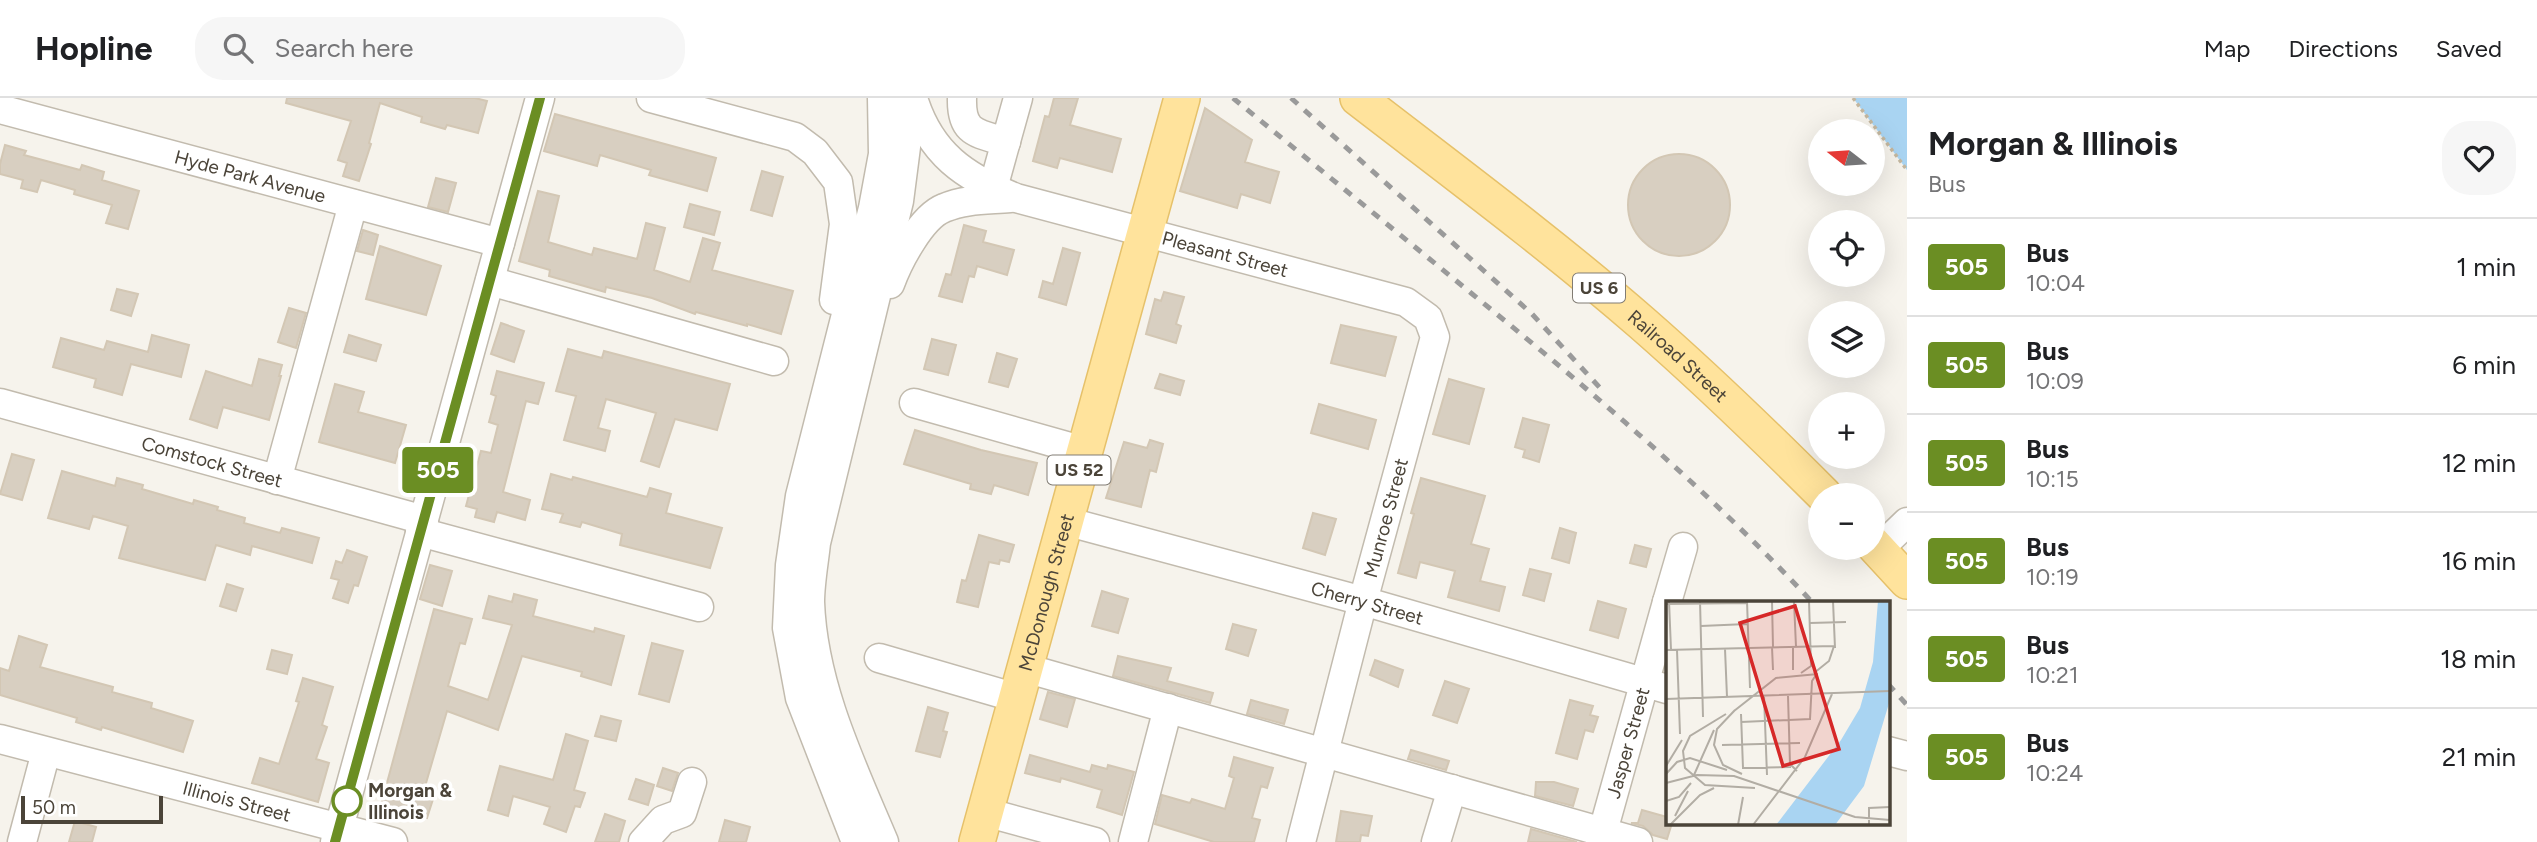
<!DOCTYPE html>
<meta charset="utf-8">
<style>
:root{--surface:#fff;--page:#f6f6f6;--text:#202124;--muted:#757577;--line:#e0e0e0}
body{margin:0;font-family:Figtree,sans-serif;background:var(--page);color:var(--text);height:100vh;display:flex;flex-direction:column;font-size:26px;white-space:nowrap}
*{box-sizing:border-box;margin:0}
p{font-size:23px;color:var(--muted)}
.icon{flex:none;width:38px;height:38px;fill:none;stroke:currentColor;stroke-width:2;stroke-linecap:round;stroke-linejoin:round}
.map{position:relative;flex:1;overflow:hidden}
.details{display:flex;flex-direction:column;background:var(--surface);width:630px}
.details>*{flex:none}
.badge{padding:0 14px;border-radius:5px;font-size:24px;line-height:46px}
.needle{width:46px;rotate:287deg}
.controls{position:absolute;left:1808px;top:21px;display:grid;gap:14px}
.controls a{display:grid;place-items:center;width:77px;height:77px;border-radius:50%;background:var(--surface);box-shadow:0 7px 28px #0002;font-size:35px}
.scale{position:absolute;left:21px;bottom:18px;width:142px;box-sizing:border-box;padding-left:7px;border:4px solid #4b4439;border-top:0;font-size:19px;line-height:24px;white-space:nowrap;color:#4b4439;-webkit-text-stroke:5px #fff;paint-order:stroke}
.map>.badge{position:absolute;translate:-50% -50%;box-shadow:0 0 0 4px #fff}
.round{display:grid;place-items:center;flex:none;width:74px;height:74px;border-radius:28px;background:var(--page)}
.summary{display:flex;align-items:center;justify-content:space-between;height:119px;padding:0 21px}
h1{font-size:33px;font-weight:700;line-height:52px}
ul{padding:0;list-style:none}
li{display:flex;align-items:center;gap:21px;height:98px;padding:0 21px;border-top:2px solid var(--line)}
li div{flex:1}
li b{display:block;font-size:26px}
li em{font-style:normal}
li .badge{min-width:77px;font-weight:700;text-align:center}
header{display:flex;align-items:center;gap:42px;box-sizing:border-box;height:98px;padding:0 35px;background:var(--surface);border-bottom:2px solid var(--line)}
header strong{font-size:33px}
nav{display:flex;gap:38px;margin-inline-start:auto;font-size:24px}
.search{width:490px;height:63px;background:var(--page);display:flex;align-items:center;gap:18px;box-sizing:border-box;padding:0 24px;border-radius:28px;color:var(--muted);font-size:26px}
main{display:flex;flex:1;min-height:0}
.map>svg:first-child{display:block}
</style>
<header>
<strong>Hopline</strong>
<div class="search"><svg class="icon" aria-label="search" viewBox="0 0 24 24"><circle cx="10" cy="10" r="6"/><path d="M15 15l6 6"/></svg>Search here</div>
<nav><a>Map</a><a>Directions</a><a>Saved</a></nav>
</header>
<main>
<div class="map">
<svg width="1907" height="744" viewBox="0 0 1907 744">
<rect width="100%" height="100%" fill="#f6f3ec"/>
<!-- water -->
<path fill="#a9d4f2" d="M 1853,0 L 1907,0 L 1907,72 Z"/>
<!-- building -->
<path fill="#d8cfc1" stroke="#d3c7b4" stroke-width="2" d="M 287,0 L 475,0 L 487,3 L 478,35 L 447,27 L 445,31 L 421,24 L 422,19 L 380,5 L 369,45 L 371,46 L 359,83 L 343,78 L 347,65 L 338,62 L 351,23 L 286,5 Z
M 1054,0 L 1078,0 L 1070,27 L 1121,41 L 1112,74 L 1060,60 L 1057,70 L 1033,63 L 1045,18 L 1049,19 Z
M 1205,10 L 1252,42 L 1245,64 L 1279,74 L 1270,105 L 1241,96 L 1237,110 L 1180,93 Z
M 555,16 L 716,60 L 707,93 L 649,77 L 651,72 L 600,57 L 597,68 L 544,53 Z
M 5,47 L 26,53 L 24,57 L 80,72 L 82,67 L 104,74 L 102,82 L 139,93 L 128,131 L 106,125 L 112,107 L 74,96 L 75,92 L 41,82 L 37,94 L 21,90 L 23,82 L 0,76 L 0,66 Z
M1628 107a51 51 0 1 1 102 0a51 51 0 1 1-102 0Z
M 762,73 L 783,79 L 772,118 L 751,112 Z
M 436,80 L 456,85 L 448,114 L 428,109 Z
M 538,93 L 559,98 L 548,144 L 592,157 L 594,150 L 637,161 L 646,125 L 665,130 L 654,172 L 690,184 L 703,140 L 720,145 L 712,172 L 793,193 L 781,236 L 747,226 L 747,228 L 696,214 L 695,216 L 652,200 L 606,189 L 605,194 L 549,178 L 550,172 L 519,163 Z
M 690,106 L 720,114 L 714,137 L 684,129 Z
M 964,127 L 986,133 L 983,144 L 1014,152 L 1007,177 L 977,168 L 974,179 L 969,178 L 962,204 L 939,198 L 946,176 L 951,177 Z
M 363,132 L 378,137 L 373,157 L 357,153 Z
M 380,148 L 441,168 L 426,217 L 366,201 Z
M 1063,150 L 1080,155 L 1066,207 L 1039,199 L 1043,183 L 1053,186 Z
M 117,191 L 138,196 L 131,218 L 111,212 Z
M 1164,194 L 1184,199 L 1176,226 L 1181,228 L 1176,245 L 1146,236 L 1155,201 L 1161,203 Z
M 289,210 L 306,215 L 296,250 L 278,244 Z
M 501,225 L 524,233 L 514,264 L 491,256 Z
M 1341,227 L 1396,239 L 1385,278 L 1331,265 Z
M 152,237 L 189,247 L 181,279 L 131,266 L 122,297 L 94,289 L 96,281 L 53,269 L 61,240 L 104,252 L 107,243 L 148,254 Z
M 349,237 L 381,247 L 376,263 L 344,254 Z
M 932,241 L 956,247 L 948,277 L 924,271 Z
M 568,251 L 602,260 L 604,253 L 730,286 L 717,332 L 675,321 L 659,369 L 641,363 L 656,315 L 606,301 L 598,330 L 610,333 L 605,353 L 564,342 L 576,298 L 556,293 Z
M 997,255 L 1017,261 L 1008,289 L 989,284 Z
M 259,261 L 282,267 L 279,278 L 281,278 L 269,322 L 223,309 L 217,330 L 190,321 L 206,273 L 252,288 Z
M 497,273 L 544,285 L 538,306 L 526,303 L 503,394 L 530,402 L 525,422 L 497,414 L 494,424 L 475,419 L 477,411 L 466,408 L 481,353 L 491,355 L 498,327 L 489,324 L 496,298 L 491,296 Z
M 1160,276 L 1184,283 L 1180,297 L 1155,290 Z
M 1449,281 L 1484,291 L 1469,346 L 1433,336 Z
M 335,286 L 364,294 L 358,314 L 406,327 L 395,365 L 319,344 Z
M 1319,306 L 1376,322 L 1368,351 L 1311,335 Z
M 1523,320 L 1549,327 L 1539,364 L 1523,359 L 1525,352 L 1515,349 Z
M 915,332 L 981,352 L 1037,365 L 1028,397 L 994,387 L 991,396 L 970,391 L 971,386 L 904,366 Z
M 1150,342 L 1163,346 L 1156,374 L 1150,372 L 1141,409 L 1106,400 L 1124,344 L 1147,350 Z
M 12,356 L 34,362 L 22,402 L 0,396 Z
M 62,373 L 115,388 L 117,380 L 143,387 L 142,391 L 193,406 L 194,402 L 218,409 L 217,412 L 245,420 L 244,425 L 280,435 L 282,430 L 319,440 L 312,465 L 252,448 L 250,457 L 216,447 L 205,482 L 119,460 L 128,428 L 93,418 L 89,431 L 48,420 Z
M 551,376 L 572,382 L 573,379 L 647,399 L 650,390 L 671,396 L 666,415 L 722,430 L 710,470 L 620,447 L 622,436 L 582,424 L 580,429 L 560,424 L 563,416 L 542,411 Z
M 1421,380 L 1485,398 L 1471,446 L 1489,451 L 1480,483 L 1505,489 L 1499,513 L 1448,499 L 1455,473 L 1420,464 L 1416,480 L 1398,475 L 1414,416 L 1411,415 Z
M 1313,415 L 1336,421 L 1325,457 L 1303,450 Z
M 1560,430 L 1576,435 L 1569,465 L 1552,460 Z
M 979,437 L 1014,447 L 1009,464 L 1000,462 L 999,466 L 989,464 L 978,509 L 957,504 L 962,482 L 966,483 Z
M 1635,447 L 1651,451 L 1646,469 L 1630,465 Z
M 347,452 L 367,459 L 358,488 L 354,487 L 348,505 L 333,500 L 339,482 L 331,480 L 336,463 L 342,465 Z
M 430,467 L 452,473 L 442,508 L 420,501 Z
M 1530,471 L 1551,476 L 1544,503 L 1523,497 Z
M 227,486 L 243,491 L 236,513 L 220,508 Z
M 1102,493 L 1128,501 L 1118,535 L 1092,528 Z
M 514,496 L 537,502 L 533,518 L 594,534 L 595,530 L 624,538 L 611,587 L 581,578 L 582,574 L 522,558 L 498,632 L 447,613 L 424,692 L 435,695 L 427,720 L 381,707 L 434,511 L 472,521 L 465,546 L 460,545 L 448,588 L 488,602 L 512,527 L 483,520 L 489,498 L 512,504 Z
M 1598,503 L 1626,511 L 1618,540 L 1590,532 Z
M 1233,526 L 1256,532 L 1248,558 L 1226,551 Z
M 19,538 L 47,547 L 40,569 L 113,589 L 112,594 L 152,605 L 151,610 L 193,623 L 183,654 L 102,629 L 101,632 L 76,624 L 77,620 L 0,597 L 0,570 L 9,573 Z
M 652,545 L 683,553 L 669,604 L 639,596 Z
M 272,552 L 292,557 L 287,576 L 267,571 Z
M 1118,558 L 1171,570 L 1167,583 L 1213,595 L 1210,605 L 1113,578 Z
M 1375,562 L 1403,572 L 1398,589 L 1370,577 Z
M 303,580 L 333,589 L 322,627 L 327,629 L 316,661 L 329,665 L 318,704 L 252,685 L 260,660 L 279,666 L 299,604 L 296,603 Z
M 1445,583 L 1469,591 L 1457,625 L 1433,617 Z
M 1048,594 L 1075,601 L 1067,629 L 1040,621 Z
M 1251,602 L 1288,612 L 1284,626 L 1247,616 Z
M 1570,602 L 1593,608 L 1590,617 L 1598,619 L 1593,634 L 1585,632 L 1577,661 L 1556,655 Z
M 928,609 L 948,615 L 943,633 L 947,634 L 940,659 L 916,653 Z
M 601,618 L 621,623 L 616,643 L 595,638 Z
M 566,636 L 588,643 L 574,692 L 585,695 L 580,709 L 575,708 L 566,734 L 544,726 L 550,709 L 513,698 L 508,718 L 488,712 L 500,668 L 553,682 Z
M 1411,652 L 1449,663 L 1446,672 L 1408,661 Z
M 1030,657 L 1090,674 L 1092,667 L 1107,671 L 1108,667 L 1134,674 L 1122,717 L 1097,709 L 1102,692 L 1061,680 L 1060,684 L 1025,675 Z
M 1234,659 L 1273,670 L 1267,690 L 1261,688 L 1252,720 L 1260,722 L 1254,744 L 1214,744 L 1155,726 L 1162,697 L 1190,705 L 1192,701 L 1225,711 L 1234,680 L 1229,678 Z
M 663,670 L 678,675 L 672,693 L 657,688 Z
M 636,681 L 654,687 L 648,707 L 629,701 Z
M 1536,684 L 1554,684 L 1578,691 L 1573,708 L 1535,698 Z
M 1642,712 L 1667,719 L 1667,725 L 1672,725 L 1667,741 L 1653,737 L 1643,728 L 1631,725 L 1638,725 Z
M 1341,713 L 1372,718 L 1368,738 L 1361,737 L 1360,744 L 1336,744 Z
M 605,716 L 625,723 L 619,744 L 595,744 Z
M 725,722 L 750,729 L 746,744 L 719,744 Z
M 75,723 L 96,729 L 92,744 L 69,744 Z
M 1531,731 L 1577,744 L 1528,744 Z"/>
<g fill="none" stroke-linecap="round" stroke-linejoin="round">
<!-- minor casing -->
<g stroke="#c2bbae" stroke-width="31">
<g id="minor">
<path d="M 651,0 L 795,39 L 815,54 L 838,84 L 844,126 L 834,202"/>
<path id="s1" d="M 913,0 C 930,56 965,79 1016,100 L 1406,204 L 1428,220 L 1435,239 L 1363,503 L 1301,744"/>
<path d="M 962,0 C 961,35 976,35 1006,44"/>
<path id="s2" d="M 0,11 L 500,145"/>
<path d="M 993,90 L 1018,0"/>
<path d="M 490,183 L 774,263"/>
<path d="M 890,186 C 898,164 921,119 944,110 C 965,101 987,102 1010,100"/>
<path id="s3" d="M 0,305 L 424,422"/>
<path d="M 914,305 L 1084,353"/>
<path d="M 277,382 L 353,106"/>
<path id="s4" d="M 1065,423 L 1363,503 L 1667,591"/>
<path d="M 420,434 L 699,509"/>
<path d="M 1879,451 L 1907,424"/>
<path d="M 1667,504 L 1683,449"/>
<path d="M 879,560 L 1017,600"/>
<path d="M 1025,570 L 1638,744"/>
<path id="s5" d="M 0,641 L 393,744"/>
<path d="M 1888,653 L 1907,658"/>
<path d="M 985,714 L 1095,744"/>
<path d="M 22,744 L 46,654"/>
<path d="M 335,744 L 540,0"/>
<path d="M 643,744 L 663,722 L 682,715 L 692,684"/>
<path d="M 856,744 L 800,600 L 787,530 L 790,467 L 800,398 L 873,110 L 883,56 L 882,0"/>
<path d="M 884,744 C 852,668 813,588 810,504 C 810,485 814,464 816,445 L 899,103 L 907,41 L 908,0"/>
<path d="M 1133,744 L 1168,610"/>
<path d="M 1436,744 L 1452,691"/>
<path id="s6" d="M 1600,744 L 1667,504"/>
</g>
</g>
<!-- major casing -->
<g stroke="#e6c16a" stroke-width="38">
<g id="major">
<path id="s7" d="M 1358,0 C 1454,74 1551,146 1642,225 C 1705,280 1765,338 1824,397"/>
<path d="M 1872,445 L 1907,483"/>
<path id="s8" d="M 977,744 L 1182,0"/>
</g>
</g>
<!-- path -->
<path stroke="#c4b79f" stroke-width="3.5" stroke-dasharray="3.5 3.5" stroke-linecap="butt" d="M 1853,0 L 1907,72"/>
<!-- minor -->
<use href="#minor" stroke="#fff" stroke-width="28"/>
<!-- major -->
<use href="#major" stroke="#ffe39c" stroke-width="35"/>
<!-- rail -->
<path stroke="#9a9a9a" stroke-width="5" stroke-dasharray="9 9" stroke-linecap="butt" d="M 1233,0 C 1312,65 1392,130 1471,195 C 1590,292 1707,391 1812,504
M 1291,0 L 1532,216 L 1602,292
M 1888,586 L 1907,607"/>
</g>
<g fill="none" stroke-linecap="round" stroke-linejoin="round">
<!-- line casing -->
<g stroke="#fff" stroke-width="16">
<path id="line" d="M 335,744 L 540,0"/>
</g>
<!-- line -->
<use href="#line" stroke="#6b8e23" stroke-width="10"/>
</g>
<!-- markers -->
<circle fill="#fff" stroke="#6b8e23" stroke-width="3.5" cx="347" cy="703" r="14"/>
<g text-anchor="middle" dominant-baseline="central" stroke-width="7" stroke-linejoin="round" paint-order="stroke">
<!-- shield labels -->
<g fill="#fff" stroke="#817c74" stroke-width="2">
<rect x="1573" y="175.5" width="52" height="29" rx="5"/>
<rect x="1047.5" y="357.5" width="63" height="29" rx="5"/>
</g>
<g font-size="18" font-weight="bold" fill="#4b4439">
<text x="1599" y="190">US 6</text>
<text x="1079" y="372">US 52</text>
</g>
<!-- street labels -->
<g font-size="19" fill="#4b4439" stroke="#fff">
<text stroke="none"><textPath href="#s2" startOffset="259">Hyde Park Avenue</textPath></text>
<text stroke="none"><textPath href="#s1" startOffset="366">Pleasant Street</textPath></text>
<text stroke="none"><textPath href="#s7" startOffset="411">Railroad Street</textPath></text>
<text stroke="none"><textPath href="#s3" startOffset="220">Comstock Street</textPath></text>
<text transform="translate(1386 420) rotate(-75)">Munroe Street</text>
<text stroke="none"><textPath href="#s8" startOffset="259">McDonough Street</textPath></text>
<text stroke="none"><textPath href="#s4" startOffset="313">Cherry Street</textPath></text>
<text stroke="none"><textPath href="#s6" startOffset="103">Jasper Street</textPath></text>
<text stroke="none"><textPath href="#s5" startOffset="245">Illinois Street</textPath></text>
</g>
<!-- stop labels -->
<g font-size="19" font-weight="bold" fill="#4b4439" stroke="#fff" text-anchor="start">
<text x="368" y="692">Morgan &amp;<tspan x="368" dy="22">Illinois</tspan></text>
</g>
</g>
<!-- overview -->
<g transform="translate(1666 503)">
<rect width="224" height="224" fill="#f6f3ec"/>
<path d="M 212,0 L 224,0 L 224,99 L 198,185 L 169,224 L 110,224 L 175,139 L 194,107 L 207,61 Z" fill="#a9d4f2"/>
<path fill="none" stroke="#b2ada4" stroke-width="2" d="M 3,0 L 5,49M 34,0 L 37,116M 81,0 L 84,87M 106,0 L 107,46M 128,0 L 130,46M 167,0 L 169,47M 0,3 L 81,2M 144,22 L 180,21M 35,25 L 81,23M 106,46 L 107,69M 127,46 L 127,69M 59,48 L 61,96M 0,49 L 168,45M 11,49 L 14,133M 135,72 L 145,65 L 143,0M 148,72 L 163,60 L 168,45M 98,95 L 101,174M 122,95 L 124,163 L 131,170M 0,98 L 224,90M 69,109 L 51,128 L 48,144 L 57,164 L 76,173M 68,110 L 110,77 L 152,73M 60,113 L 24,135 L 17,150 L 19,167 L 39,184 L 89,187M 75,113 L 77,167M 75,121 L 144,118 L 146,80 L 150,74M 56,144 L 134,142M 0,165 L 16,139M 76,167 L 125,166M 0,173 L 11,161 L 24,157 L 61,169M 28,174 L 48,129M 0,182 L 31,174 L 68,175 L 189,216 L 224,219M 0,200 L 13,196 L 25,182M 9,215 L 22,190M 4,224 L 34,194 L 48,187M 72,224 L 77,196M 87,224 L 139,156 L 166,93M 203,224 L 203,207 L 224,206"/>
<path fill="#d62828" fill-opacity="0.15" stroke="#d62828" stroke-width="3.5" d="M 129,5 L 173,148 L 117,165 L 74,22 Z"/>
<rect width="224" height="224" fill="none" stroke="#4b4439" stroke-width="3.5"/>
</g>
</svg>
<div class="controls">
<a><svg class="needle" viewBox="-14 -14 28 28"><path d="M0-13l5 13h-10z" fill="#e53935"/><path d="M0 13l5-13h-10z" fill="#757577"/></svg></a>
<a><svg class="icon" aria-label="locate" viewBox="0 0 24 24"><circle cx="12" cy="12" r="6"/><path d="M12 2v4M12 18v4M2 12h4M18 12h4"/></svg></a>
<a><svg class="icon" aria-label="layers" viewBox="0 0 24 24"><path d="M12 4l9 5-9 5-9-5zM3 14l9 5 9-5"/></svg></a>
<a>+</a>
<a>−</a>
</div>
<div class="scale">50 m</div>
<b class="badge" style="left:438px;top:372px;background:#6b8e23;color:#fff">505</b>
</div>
<section class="details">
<div class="summary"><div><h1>Morgan &amp; Illinois</h1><p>Bus</p></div><a class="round"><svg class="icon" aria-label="heart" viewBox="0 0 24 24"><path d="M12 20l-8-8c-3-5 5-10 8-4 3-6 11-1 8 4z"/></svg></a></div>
<ul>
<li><span class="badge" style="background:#6b8e23;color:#fff">505</span><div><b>Bus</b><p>10:04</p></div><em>1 min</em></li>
<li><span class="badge" style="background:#6b8e23;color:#fff">505</span><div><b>Bus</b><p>10:09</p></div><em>6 min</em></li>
<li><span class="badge" style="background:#6b8e23;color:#fff">505</span><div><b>Bus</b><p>10:15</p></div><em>12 min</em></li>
<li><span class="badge" style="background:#6b8e23;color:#fff">505</span><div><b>Bus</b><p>10:19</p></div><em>16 min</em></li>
<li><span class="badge" style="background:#6b8e23;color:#fff">505</span><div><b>Bus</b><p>10:21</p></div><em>18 min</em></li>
<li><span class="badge" style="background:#6b8e23;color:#fff">505</span><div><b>Bus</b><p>10:24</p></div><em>21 min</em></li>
</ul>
</section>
</main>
